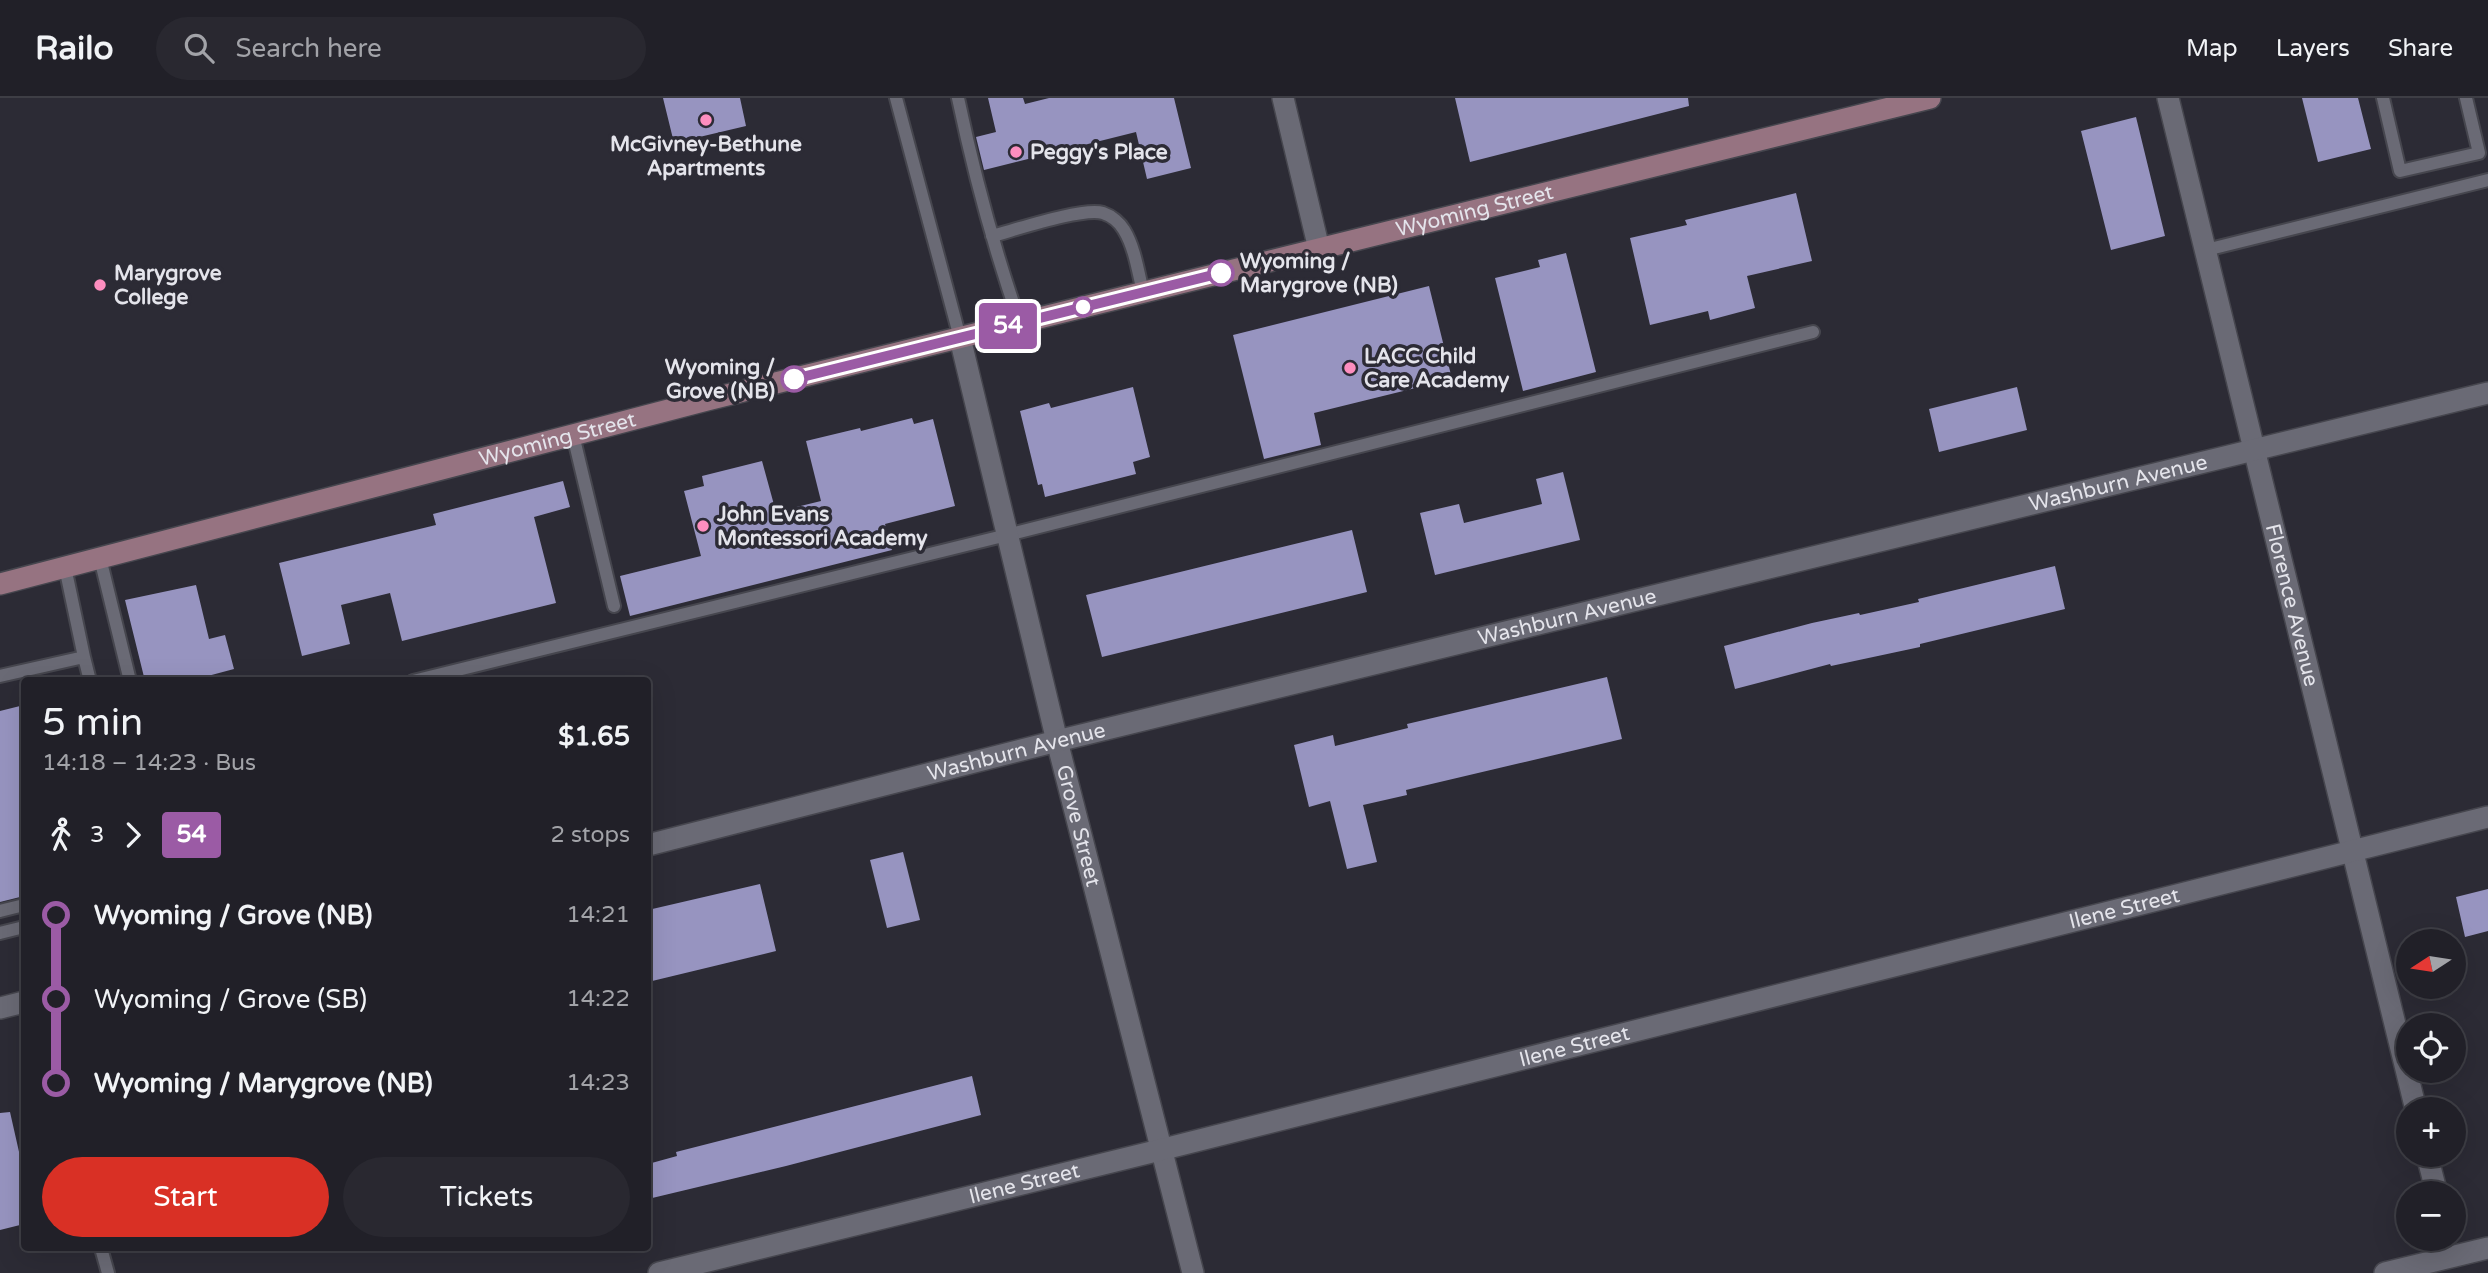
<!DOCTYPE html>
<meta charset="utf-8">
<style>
:root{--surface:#212028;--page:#292830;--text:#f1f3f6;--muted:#a2a3a8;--line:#3e3e45;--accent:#d93025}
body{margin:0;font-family:"Varela Round",sans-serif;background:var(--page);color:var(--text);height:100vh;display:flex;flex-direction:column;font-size:26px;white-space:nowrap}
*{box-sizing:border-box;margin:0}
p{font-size:23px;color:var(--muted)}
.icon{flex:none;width:38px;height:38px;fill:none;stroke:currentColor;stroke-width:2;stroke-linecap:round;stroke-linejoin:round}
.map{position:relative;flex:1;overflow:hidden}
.side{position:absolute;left:21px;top:579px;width:630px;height:574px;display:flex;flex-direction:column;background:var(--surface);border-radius:7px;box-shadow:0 7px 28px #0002,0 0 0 2px var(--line)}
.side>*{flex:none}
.badge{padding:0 14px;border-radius:5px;font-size:24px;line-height:46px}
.needle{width:46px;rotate:258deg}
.tools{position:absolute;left:2396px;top:831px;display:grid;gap:14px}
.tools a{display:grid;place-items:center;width:70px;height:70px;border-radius:50%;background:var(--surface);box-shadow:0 7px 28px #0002,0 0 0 2px var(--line);font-size:35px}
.map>.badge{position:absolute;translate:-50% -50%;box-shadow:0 0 0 4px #fff}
.legs{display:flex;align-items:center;gap:10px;height:77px;padding:0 21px;font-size:23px}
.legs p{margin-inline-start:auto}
.head{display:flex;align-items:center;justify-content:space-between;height:119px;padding:0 21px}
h1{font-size:38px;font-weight:600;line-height:52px}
.button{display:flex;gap:14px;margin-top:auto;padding:14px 21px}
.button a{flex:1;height:80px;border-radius:42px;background:var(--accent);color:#fff;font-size:28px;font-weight:600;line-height:80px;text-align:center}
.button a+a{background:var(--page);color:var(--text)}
ul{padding:0 21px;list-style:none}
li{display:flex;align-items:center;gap:24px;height:84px;font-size:26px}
li i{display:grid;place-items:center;width:10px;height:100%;margin:0 9px;background:currentColor}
li i::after{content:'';width:18px;height:18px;margin:-9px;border:5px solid;border-radius:50%;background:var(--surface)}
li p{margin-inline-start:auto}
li:first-child i{background:linear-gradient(#0000 50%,currentColor 0)}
li:last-child i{background:linear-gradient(currentColor 50%,#0000 0)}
header{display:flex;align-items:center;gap:42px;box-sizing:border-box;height:98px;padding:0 35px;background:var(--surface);border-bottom:2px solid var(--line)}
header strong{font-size:33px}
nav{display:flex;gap:38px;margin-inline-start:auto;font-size:24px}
.search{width:490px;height:63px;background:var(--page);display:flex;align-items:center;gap:18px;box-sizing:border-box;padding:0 24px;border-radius:38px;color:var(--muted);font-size:26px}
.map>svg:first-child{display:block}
</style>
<header>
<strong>Railo</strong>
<div class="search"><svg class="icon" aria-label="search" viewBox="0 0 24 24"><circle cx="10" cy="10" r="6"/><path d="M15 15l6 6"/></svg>Search here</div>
<nav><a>Map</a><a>Layers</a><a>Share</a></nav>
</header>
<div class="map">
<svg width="2488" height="1175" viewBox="0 0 2488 1175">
<rect width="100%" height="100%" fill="#2c2b35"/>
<!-- building -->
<path fill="#9794c0" d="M 663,0 L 740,0 L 746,28 L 674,45 Z
M 988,0 L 1023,0 L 1025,6 L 1049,0 L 1174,0 L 1191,70 L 1147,81 L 1136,34 L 984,72 L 976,39 L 996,34 Z
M 1455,0 L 1688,0 L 1689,8 L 1470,64 Z
M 2302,0 L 2358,0 L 2371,51 L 2318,64 Z
M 2136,19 L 2165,138 L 2111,152 L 2081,33 Z
M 1796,95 L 1812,163 L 1747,178 L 1755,210 L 1710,222 L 1708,213 L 1650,227 L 1630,140 L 1687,127 L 1685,122 Z
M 1566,155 L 1596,274 L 1523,293 L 1495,180 L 1540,169 L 1538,162 Z
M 1429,188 L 1452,281 L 1314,315 L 1321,347 L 1264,361 L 1233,237 Z
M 1133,289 L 1150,359 L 1133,364 L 1136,376 L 1045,399 L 1042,386 L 1038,387 L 1020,313 L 1049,305 L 1051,310 Z
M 2017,289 L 2027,332 L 1939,354 L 1929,311 Z
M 912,320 L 914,326 L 933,321 L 955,408 L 885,426 L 892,452 L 630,518 L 620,478 L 701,458 L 684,393 L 704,388 L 702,378 L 762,363 L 776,414 L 821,403 L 806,343 L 860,330 L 861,333 Z
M 1563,374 L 1580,442 L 1435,477 L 1420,415 L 1459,406 L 1464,425 L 1542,406 L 1536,381 Z
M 563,383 L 570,409 L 534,419 L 556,505 L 402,543 L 390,495 L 341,507 L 350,546 L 302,558 L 279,465 L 436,427 L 433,416 Z
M 1352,432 L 1367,494 L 1102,559 L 1086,497 Z
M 2055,468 L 2065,511 L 1920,546 L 1920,549 L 1831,568 L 1830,566 L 1735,591 L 1724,548 L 1812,525 L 1859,515 L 1860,517 L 1919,504 L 1918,501 Z
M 196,487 L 209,541 L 225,537 L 234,571 L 189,583 L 145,583 L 125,502 Z
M 1607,579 L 1622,641 L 1406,692 L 1407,697 L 1363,707 L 1377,764 L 1347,771 L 1330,703 L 1309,709 L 1294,647 L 1333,637 L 1335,648 L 1408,630 L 1407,626 Z
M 24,607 L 24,798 L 0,804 L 0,613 Z
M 903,754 L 920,822 L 887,830 L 870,762 Z
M 760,786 L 776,853 L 648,884 L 648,812 Z
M 2488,791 L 2488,833 L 2465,839 L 2456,799 Z
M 972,978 L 981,1017 L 786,1068 L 648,1101 L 648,1066 L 677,1058 L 676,1054 Z
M 10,1014 L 24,1076 L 24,1126 L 0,1132 L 0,1015 Z"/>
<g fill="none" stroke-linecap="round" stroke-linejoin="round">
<!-- lane casing -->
<g stroke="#46464e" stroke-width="16">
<path id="lane" d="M 896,0 L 960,240
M 958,0 C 974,76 994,151 1020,225
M 2383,0 L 2400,73 L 2479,55 L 2466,0
M 992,138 C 1015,132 1083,109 1103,115 C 1112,118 1120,125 1124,132 C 1135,150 1138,174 1143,194
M 2206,152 L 2488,82
M 573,337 L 614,508
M 100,460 L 130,583
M 84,559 L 90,583
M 0,578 L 84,559 L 65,469
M 413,583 L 1007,437 L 1813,234
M 0,813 L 20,808
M 0,835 L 24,829
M 101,1150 L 108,1175"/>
</g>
<!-- street casing -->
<g stroke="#46464e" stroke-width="24">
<g id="street">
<path d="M 1283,0 L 1319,151"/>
<path id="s1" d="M 2168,0 L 2416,1012"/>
<path id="s2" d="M 960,240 L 1057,643 L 1193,1175"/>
<path id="s3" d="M 648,747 L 1057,643 L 2488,295"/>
<path d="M 0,910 L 24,904"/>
<path d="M 2427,1057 L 2437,1096"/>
<path id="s4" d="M 659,1175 L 1160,1052 L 2488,719"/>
<path d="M 2385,1175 L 2488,1150"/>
</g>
</g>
<!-- secondary casing -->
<g stroke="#46464e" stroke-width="24">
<g id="secondary">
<path id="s5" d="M 0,486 L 707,302 L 1930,0"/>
</g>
</g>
<!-- lane -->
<use href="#lane" stroke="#6a6a75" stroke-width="12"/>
<!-- street -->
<use href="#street" stroke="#6a6a75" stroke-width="21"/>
<!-- secondary -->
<use href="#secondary" stroke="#967381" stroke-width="21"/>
</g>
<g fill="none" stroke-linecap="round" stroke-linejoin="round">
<!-- line-1 casing -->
<g stroke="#fff" stroke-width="16">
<path id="line-1" d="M 794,281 L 1221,175"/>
</g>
<!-- line-1 -->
<use href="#line-1" stroke="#9b5ba5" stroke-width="10"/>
</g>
<!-- markers -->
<g fill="#fd8ebf" stroke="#2c2b35" stroke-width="2.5">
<circle cx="706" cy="22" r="7"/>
<circle cx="1016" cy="54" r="7"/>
<circle cx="100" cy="187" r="7"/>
<circle cx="1350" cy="270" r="7"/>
<circle cx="703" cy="428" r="7"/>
</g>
<g fill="#fff" stroke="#9b5ba5" stroke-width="3.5">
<circle cx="1221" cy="175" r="12"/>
<circle cx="1083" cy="209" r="9"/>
<circle cx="794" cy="281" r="12"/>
</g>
<g text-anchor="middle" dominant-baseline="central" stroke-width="7" stroke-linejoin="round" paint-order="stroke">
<!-- poi labels -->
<g font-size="21" font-weight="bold" fill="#e4e4eb" stroke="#2c2b35" text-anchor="start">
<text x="706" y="46" text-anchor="middle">McGivney-Bethune<tspan x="706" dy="24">Apartments</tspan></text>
<text x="1030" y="54">Peggy's Place</text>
<text x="114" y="175">Marygrove<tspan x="114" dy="24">College</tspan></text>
<text x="1364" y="258">LACC Child<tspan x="1364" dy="24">Care Academy</tspan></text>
<text x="717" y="416">John Evans<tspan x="717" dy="24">Montessori Academy</tspan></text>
</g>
<!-- street labels -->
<g font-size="21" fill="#e4e4eb" stroke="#2c2b35">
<text stroke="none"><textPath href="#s5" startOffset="1521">Wyoming Street</textPath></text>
<text stroke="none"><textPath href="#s5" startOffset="576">Wyoming Street</textPath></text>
<text stroke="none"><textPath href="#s3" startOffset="1514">Washburn Avenue</textPath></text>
<text stroke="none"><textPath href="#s1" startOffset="522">Florence Avenue</textPath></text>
<text stroke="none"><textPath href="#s3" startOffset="947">Washburn Avenue</textPath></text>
<text stroke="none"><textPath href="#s3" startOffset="380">Washburn Avenue</textPath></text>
<text stroke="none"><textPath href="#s2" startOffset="502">Grove Street</textPath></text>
<text stroke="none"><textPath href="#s4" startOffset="1510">Ilene Street</textPath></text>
<text stroke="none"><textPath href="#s4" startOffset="943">Ilene Street</textPath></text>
<text stroke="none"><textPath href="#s4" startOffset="376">Ilene Street</textPath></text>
</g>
<!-- stop labels -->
<g font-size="21" font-weight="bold" fill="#e4e4eb" stroke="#2c2b35" text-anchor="start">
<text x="1240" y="163">Wyoming /<tspan x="1240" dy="24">Marygrove (NB)</tspan></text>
<text x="775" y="269" text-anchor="end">Wyoming /<tspan x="775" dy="24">Grove (NB)</tspan></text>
</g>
</g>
</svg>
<div class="tools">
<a><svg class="needle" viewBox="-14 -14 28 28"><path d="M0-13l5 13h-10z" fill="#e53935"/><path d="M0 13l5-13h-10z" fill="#a2a3a8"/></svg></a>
<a><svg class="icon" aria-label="locate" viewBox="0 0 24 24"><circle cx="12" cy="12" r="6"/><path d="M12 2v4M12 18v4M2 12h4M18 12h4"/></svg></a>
<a>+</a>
<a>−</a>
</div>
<b class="badge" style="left:1008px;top:228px;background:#9b5ba5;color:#fff">54</b>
<section class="side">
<div class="head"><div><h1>5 min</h1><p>14:18 – 14:23 · Bus</p></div><b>$1.65</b></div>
<div class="legs"><svg class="icon" aria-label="walk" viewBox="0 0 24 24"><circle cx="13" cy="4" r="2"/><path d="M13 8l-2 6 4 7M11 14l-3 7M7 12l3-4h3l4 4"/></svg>3<svg class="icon" aria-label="forward" viewBox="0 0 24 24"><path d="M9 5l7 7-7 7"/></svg><b class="badge" style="background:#9b5ba5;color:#fff">54</b><p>2 stops</p></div>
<ul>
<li><i style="color:#9b5ba5"></i><b>Wyoming / Grove (NB)</b><p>14:21</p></li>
<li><i style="color:#9b5ba5"></i><span>Wyoming / Grove (SB)</span><p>14:22</p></li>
<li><i style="color:#9b5ba5"></i><b>Wyoming / Marygrove (NB)</b><p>14:23</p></li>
</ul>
<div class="button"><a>Start</a><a>Tickets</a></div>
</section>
</div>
